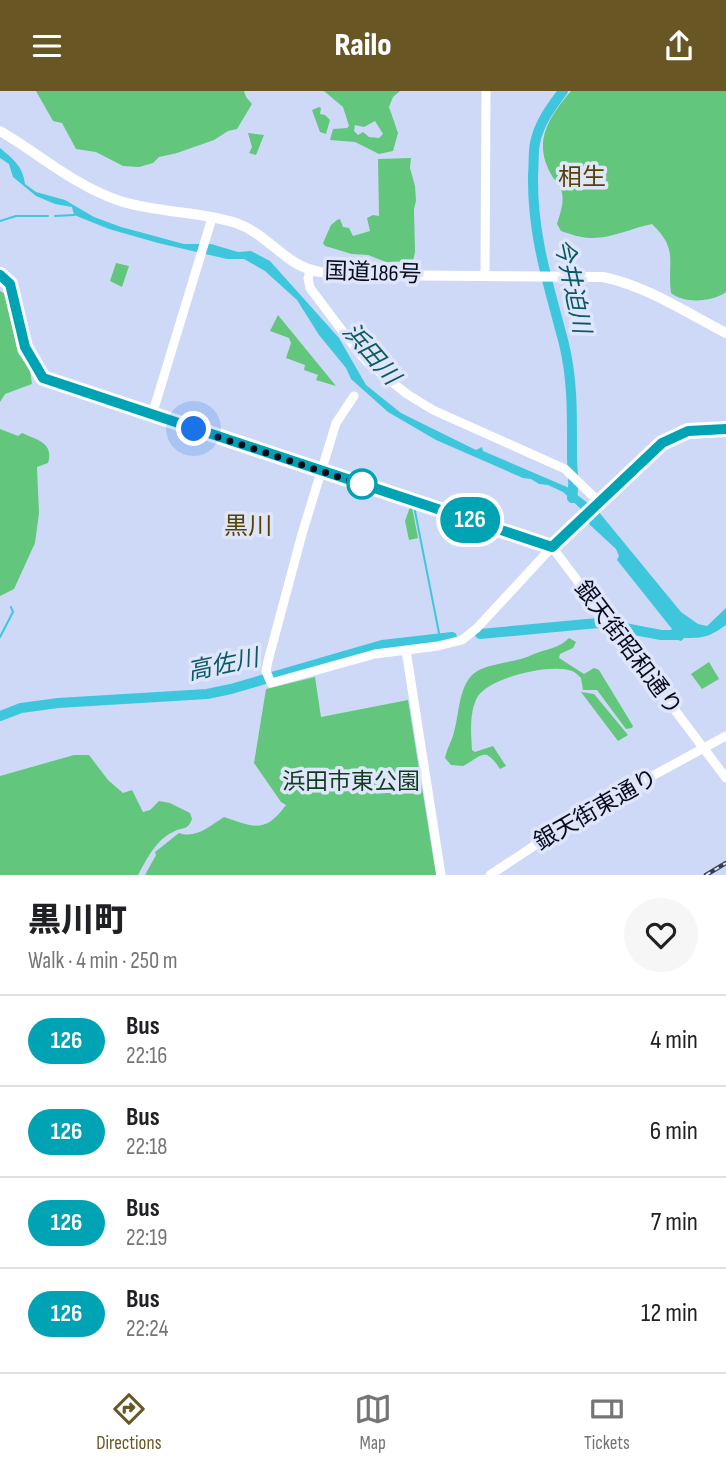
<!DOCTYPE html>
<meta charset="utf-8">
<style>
:root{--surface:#fff;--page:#f6f6f6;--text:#202124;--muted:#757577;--line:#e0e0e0;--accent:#685724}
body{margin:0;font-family:"Sofia Sans Condensed","Noto Sans JP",sans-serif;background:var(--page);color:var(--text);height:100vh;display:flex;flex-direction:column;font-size:26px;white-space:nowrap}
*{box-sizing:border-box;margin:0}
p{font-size:23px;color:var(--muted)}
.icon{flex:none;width:38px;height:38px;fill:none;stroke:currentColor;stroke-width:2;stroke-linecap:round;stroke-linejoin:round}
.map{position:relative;height:784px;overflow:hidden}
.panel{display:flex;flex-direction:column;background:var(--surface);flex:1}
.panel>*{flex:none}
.badge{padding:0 14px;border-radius:23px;font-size:24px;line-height:46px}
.you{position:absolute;width:35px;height:35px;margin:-18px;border:5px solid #fff;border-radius:50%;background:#1a73e8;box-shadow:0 0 0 10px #1a73e833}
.map>.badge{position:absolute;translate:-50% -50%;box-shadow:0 0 0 4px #fff}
.round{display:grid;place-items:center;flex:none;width:74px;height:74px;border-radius:37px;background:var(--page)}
.headline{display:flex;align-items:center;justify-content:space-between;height:119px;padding:0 28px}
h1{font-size:33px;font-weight:800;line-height:52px}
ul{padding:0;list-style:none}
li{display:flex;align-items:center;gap:21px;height:91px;padding:0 28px;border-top:2px solid var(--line)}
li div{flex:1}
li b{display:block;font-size:26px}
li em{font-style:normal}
li .badge{min-width:77px;font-weight:700;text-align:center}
header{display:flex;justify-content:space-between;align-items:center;height:91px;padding:0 28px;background:var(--accent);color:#fff;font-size:32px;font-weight:800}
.tab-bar{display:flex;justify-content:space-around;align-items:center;height:98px;border-top:2px solid var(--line);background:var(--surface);font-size:19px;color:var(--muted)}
.tab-bar a{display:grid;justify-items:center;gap:4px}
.tab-bar .current{color:var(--accent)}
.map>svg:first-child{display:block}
</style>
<header><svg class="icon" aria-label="menu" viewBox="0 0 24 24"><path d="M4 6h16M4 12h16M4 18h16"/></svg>Railo<svg class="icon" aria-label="share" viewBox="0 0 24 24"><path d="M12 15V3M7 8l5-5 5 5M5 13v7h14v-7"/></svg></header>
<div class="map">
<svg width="726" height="784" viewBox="0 0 726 784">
<rect width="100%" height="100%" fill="#ced9f7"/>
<!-- green -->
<path fill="#63c67d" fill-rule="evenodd" d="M 36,0 L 244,0 L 246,6 L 252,13 L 237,38 L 228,40 L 214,49 L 177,62 L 159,66 L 153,72 L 139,76 L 123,75 L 96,61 L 76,58 L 62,32 L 53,30 Z
M 324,0 L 400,0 L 393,6 L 389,16 L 398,42 L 393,60 L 379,63 L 355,51 L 330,49 L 333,38 L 347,37 L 349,35 L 343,16 ZM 375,30 L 383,43 L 379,47 L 369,46 L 363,41 L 358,44 L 354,40 L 355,34 L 364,36 Z
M 571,0 L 726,0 L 726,201 C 713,211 684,213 671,202 C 667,170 679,159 652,133 C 631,137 611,148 590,147 C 581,147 570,143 561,140 L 557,133 C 560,123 564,113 562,102 C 561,94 554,90 551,83 C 532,50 550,25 571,0 Z
M 319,16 L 321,17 L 320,23 L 325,24 L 330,29 L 326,43 L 320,41 L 312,19 Z
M 248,42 L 264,44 L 256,64 L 249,62 L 252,56 Z
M 411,67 L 410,77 L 415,95 L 416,110 L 414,118 L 415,161 L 413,170 L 386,171 L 368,164 L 352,163 L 325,155 L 323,152 L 331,134 L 337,129 L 340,128 L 343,136 L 349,137 L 353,145 L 370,140 L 367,127 L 373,124 L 379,125 L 378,68 Z
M 116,172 L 129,175 L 122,196 L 110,190 Z
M 0,200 L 5,203 L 18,262 L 30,279 L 32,293 L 5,303 L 0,311 Z
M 278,224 L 336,295 L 316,289 L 318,284 L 304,279 L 305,274 L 286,267 L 291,252 L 289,247 L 270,240 Z
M 0,338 L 18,345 L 22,342 C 38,349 54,352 48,372 L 37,376 L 39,422 L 35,452 L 14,498 L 0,505 Z
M 410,416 L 412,416 L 418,447 L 409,449 L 405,430 Z
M 569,547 L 576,551 L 573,557 L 560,563 L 559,567 L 584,583 L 594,577 L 599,579 L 633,635 L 632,637 L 626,638 L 597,599 L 583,599 L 581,587 C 578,584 575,581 572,580 C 551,572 491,586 478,605 C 469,620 471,642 472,659 L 475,661 L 493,655 L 506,675 L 500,678 C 485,655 483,664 463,675 L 451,674 L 445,667 C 447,657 452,650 454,641 C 460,621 458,588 481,578 C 498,571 518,571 534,563 C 546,558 560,557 569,547 Z
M 709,571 L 719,588 L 702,598 L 691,583 Z
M 315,586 L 321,626 L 408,609 L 436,784 L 145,784 L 156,764 L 155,761 L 179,742 C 196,748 210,735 224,726 C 254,736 265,743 286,714 L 281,711 L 254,672 L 266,598 Z
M 581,601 L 594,603 L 628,644 L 618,650 Z
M 74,664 L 89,664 L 108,689 L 123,702 L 132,699 L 143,721 L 150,719 L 159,710 L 170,712 L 190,722 L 192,728 C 188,739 184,736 175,740 C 156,748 147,768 138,784 L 0,784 L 0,685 Z"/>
<!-- water -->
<path fill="#3ec7dc" d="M 0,57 C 13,68 23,75 25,93 L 36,101 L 65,109 L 94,126 L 121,136 L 184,153 L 211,153 L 238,161 L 251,160 L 270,170 L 339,247 L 366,294 L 401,322 L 476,359 L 482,356 L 483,360 L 567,396 L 598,420 L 681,521 L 698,533 L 707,535 L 726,517 L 726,534 C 709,546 705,547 684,547 L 681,550 L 661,543 L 666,543 L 672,538 L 617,469 L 619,465 L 616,458 L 590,434 L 582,419 L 563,401 L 548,394 L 539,393 L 531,388 L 523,387 L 436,349 L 388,321 L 351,288 L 346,277 L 319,244 L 297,209 L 265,180 L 244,168 L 227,168 L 158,152 L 109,138 L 74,124 L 72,116 L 55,113 L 36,105 L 13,86 L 9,73 L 0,67 Z"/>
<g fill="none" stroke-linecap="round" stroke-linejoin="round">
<!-- stream -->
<path stroke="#3ec7dc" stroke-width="2" d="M 55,125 L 74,124
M 0,130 L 16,125 L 48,125
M 414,415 L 440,547
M 0,546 L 13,521 L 11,516"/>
<!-- river -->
<path stroke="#3ec7dc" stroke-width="10" d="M 563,0 C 551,16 539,32 535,52 C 533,62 534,74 533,84 C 532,145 549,195 564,253 C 573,290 572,327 572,365 C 572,381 575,391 572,407
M 480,543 L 598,532 L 661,544 L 676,544
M 0,625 L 21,617 L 58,612 L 207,603 L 231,598 L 382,554 L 452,546"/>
<!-- secondary -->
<path stroke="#fff" stroke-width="9" d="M 311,179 L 308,187 L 310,197 L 359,262 L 369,273 L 407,303 L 433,319 L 565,378 L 599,411
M 485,184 L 486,0
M 354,305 L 336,332 L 302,443 L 268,570 L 266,580 L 271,592 L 375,563 L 438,555 L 462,549 L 477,537 L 552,456 L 726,687
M 152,324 L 212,127
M 406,559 L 441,784
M 490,784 L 582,723 L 726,645"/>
<!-- primary -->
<path stroke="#fff" stroke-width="10" d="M 0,184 L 10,193 L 25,256 L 43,286 L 552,456 L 666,349 L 696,338 L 726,338"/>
<!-- highway -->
<path stroke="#fff" stroke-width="10" d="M 0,40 C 41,64 75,95 120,110 C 158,122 199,120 236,132 C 259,140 274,158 294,171 C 314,184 339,183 361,184 L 603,186 C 647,195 687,222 726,242"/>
<!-- rail casing -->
<g stroke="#383e52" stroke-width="4.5">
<path id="rail" d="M 706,784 L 726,772"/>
</g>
<!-- rail -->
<use href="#rail" stroke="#dfe6fb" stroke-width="2" stroke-dasharray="5" stroke-linecap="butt"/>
</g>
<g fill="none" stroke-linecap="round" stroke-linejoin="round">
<!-- line casing -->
<g stroke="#fff" stroke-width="16">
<path id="line" d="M 0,184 L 10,193 L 25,256 L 43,287 L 552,456 L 662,352 L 688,340 L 726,338"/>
</g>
<!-- line -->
<use href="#line" stroke="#00a3b4" stroke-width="10"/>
<!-- walk -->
<path stroke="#070b1c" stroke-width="7" stroke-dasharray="0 12.6" d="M 194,338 L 372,397 L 362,393"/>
</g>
<!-- markers -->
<circle fill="#fff" stroke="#00a3b4" stroke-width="3.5" cx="362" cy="393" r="14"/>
<g text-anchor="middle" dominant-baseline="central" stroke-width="7" stroke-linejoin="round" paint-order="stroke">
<!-- street labels -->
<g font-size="23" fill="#070b1c" stroke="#dfe6fb">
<text transform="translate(373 182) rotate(2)">国道186号</text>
<text transform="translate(628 557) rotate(53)">銀天街昭和通り</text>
<text transform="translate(596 719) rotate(-30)">銀天街東通り</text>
</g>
<!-- park labels -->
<g font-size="23" fill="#103b1d" stroke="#dfe6fb">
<text x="351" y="691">浜田市東公園</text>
</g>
<!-- neighbourhood labels -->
<g font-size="24" fill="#564300" stroke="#dfe6fb">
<text x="582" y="86">相生</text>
<text x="248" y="435">黒川</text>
</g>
<!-- water labels -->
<g font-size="24" font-style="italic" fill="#0a5964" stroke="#dfe6fb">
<text transform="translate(572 195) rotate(78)">今井迫川</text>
<text transform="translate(371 263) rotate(49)">浜田川</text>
<text transform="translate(223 574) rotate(-12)">高佐川</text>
</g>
</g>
</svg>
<div class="you" style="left:194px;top:338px"></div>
<b class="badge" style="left:470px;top:429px;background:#00a3b4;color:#fff">126</b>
</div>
<section class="panel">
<div class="headline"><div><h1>黒川町</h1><p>Walk · 4 min · 250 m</p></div><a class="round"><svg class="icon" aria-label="heart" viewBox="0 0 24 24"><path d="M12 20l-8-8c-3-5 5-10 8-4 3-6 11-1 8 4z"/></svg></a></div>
<ul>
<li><span class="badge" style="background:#00a3b4;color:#fff">126</span><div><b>Bus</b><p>22:16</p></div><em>4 min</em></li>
<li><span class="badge" style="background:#00a3b4;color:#fff">126</span><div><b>Bus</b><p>22:18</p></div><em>6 min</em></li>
<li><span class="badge" style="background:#00a3b4;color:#fff">126</span><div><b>Bus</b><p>22:19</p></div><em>7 min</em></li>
<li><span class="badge" style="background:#00a3b4;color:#fff">126</span><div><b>Bus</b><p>22:24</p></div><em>12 min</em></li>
</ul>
</section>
<nav class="tab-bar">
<a class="current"><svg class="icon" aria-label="directions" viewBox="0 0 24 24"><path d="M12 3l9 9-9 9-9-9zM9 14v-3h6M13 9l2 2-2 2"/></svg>Directions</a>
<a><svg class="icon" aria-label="map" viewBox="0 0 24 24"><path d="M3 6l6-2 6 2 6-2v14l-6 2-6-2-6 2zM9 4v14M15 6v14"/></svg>Map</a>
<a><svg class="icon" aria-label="tickets" viewBox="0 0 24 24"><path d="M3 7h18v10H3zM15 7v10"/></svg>Tickets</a>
</nav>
